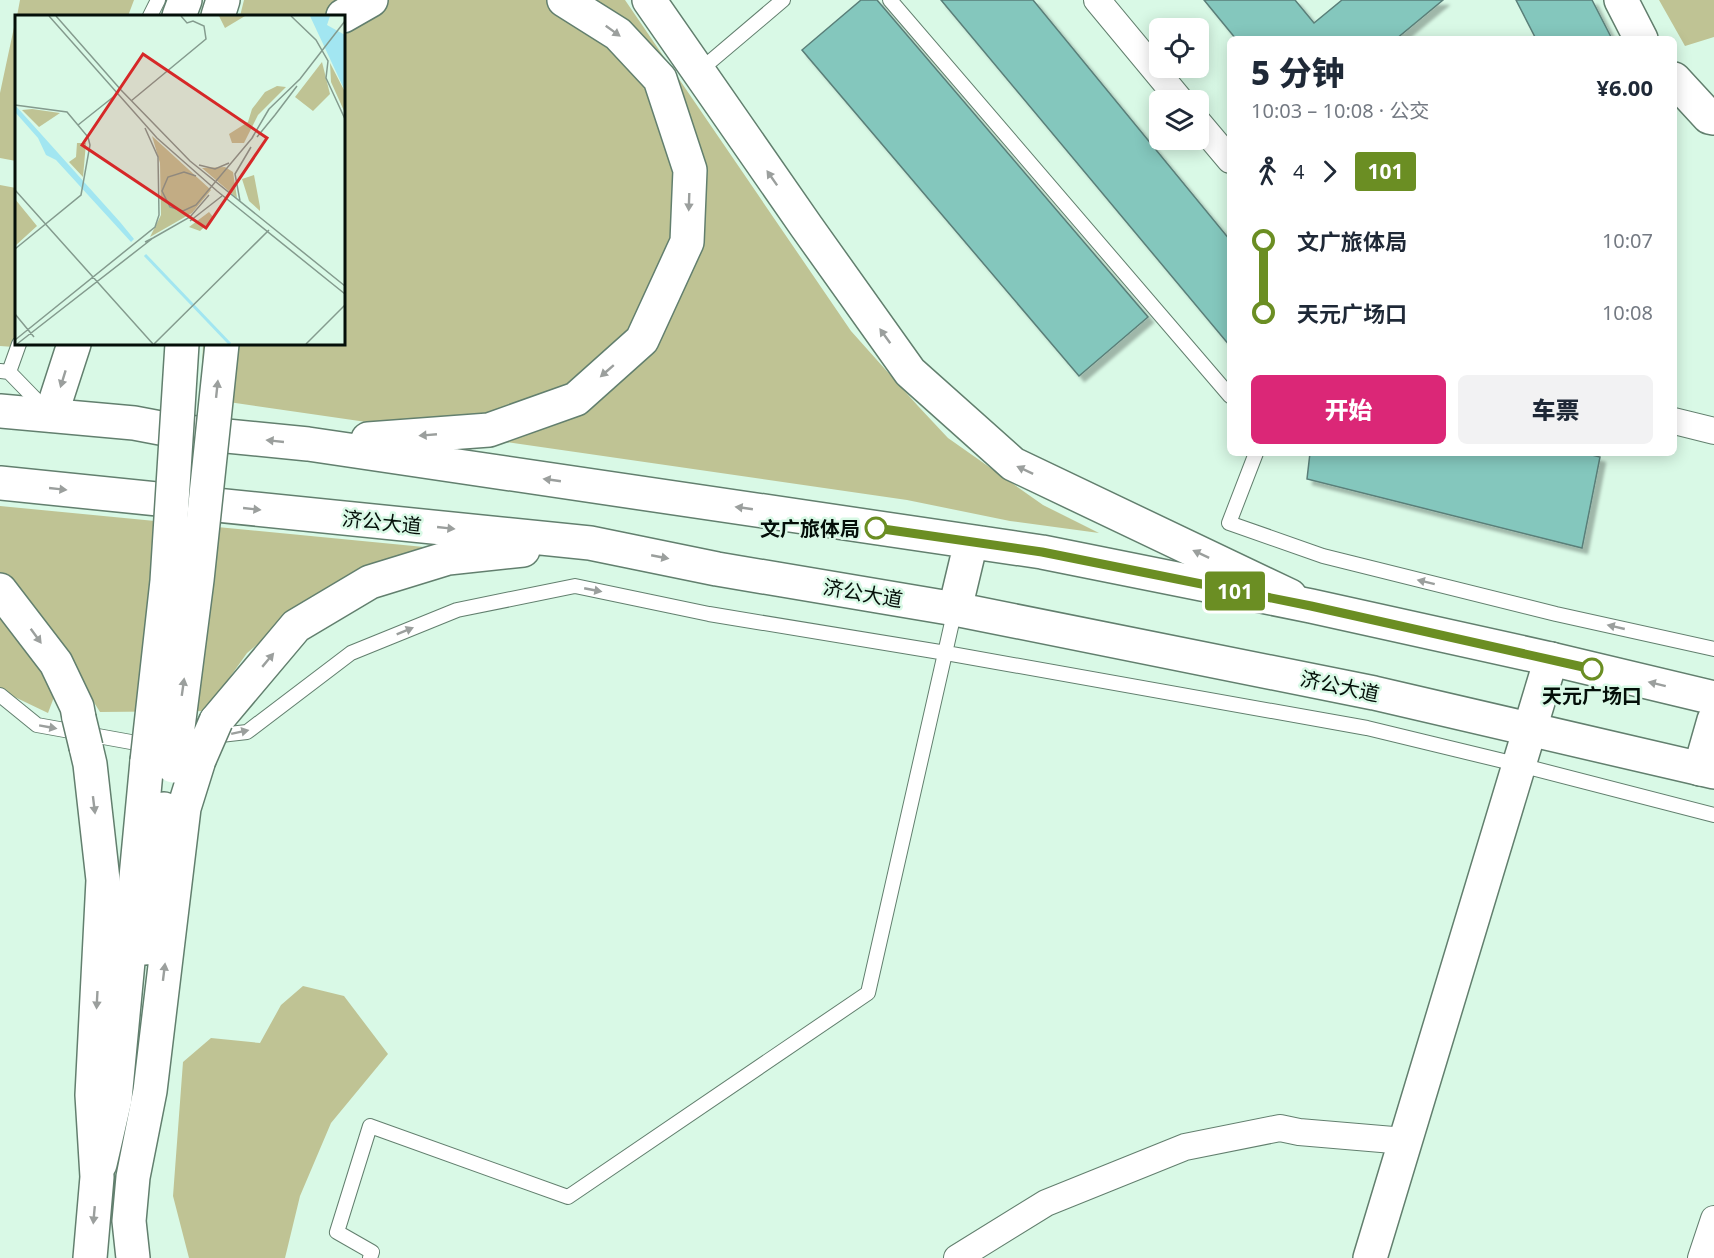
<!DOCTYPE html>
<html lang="zh">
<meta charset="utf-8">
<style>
:root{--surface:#fff;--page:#f2f2f3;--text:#1f2937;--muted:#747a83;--accent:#db2777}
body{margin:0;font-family:"Noto Sans","Noto Sans SC",sans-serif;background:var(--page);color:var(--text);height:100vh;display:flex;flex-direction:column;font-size:22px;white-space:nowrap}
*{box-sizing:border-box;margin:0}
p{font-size:20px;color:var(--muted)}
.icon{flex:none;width:33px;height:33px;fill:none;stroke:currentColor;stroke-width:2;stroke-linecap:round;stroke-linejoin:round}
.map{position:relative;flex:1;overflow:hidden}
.details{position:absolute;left:1227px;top:36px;width:450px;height:420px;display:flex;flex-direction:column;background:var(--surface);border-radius:9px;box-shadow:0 3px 15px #0003}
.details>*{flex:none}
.badge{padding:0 12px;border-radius:4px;font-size:21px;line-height:39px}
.tools{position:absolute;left:1149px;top:18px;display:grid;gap:12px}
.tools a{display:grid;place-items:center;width:60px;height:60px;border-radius:9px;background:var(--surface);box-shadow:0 3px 15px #0003;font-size:30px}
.map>.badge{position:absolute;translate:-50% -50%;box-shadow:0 0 0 3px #fff}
.legs{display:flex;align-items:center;gap:9px;height:66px;padding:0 24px;font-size:20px}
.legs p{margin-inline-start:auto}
.headline{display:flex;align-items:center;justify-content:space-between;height:102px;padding:0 24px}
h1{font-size:33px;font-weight:800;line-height:45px}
.button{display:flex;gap:12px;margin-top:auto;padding:12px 24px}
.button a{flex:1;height:69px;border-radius:9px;background:var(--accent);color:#fff;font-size:24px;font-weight:800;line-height:69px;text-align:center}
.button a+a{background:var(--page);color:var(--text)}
ul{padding:0 24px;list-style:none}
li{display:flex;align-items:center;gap:21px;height:72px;font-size:22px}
li i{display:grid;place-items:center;width:9px;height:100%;margin:0 8px;background:currentColor}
li i::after{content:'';width:15px;height:15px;margin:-8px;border:4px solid;border-radius:50%;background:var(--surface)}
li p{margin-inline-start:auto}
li:first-child i{background:linear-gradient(#0000 50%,currentColor 0)}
li:last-child i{background:linear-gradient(currentColor 50%,#0000 0)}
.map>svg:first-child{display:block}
</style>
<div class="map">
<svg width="1714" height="1258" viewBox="0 0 1714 1258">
<defs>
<filter id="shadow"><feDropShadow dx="5.5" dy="5.5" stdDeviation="1.5" flood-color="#0004"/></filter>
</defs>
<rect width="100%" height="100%" fill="#d9f9e6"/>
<!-- green -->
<path fill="#bfc394" d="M 20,0 L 134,0 L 128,16 L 17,16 Z
M 244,0 L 625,0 L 851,331 L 918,406 L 948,438 L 1043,505 L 1099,533 L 1010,521 L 907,500 L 201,398 L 203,344 L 344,344 L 344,16 L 240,16 Z
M 1659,0 L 1714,0 L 1714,37 L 1685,46 Z
M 16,18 L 16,161 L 0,158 L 0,93 Z
M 0,185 L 16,188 L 16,339 L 14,347 L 0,346 Z
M 0,506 L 424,547 L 347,581 L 302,607 L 247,653 L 206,711 L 100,712 L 36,610 L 0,574 Z
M 0,609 L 33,647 L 54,697 L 48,713 L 0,690 Z
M 303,986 L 344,996 L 388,1054 L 331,1123 L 300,1196 L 285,1258 L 189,1258 L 173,1196 L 183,1062 L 211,1038 L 260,1043 L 281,1005 Z"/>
<!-- building -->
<path fill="#84c7bd" stroke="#5a7f79" stroke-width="1.5" filter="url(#shadow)" d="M 861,0 L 877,0 L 1148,317 L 1079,376 L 802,50 Z
M 941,0 L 1033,0 L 1230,240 L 1230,346 Z
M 1204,0 L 1295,0 L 1314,23 L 1342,0 L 1443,0 L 1396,39 L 1236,39 Z
M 1516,0 L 1592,0 L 1612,39 L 1536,39 Z
M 1310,453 L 1584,453 L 1600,457 L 1582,548 L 1307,479 Z"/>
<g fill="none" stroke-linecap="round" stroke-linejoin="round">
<!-- lane casing -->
<g stroke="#627f6e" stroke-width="16">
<path id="lane" d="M 890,0 L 1230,396
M 150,16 L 158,0
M 698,72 L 783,0
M 0,371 L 9,372 L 45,409
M 9,372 L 19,344
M 1256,453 L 1229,523 L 1323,556 L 1556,614 L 1714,649
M 0,695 L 37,725 L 142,744 L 151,743
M 212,736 L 247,732 L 351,653 L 457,610 L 575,586 L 709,614 L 946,653 L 1367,728 L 1520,765 L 1714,815
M 370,1258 L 372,1252 L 337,1232 L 370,1126 L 568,1197 L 868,993 L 955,609"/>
</g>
<!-- street casing -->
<g stroke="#627f6e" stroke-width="28">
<path id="street" d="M 1097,0 L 1180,100
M 1198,122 L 1230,160
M 1674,421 L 1714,431
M 957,1258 L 1046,1203 L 1185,1147 L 1280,1128 L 1299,1132 L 1405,1141
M 1701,1258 L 1714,1219"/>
</g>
<!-- secondary casing -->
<g stroke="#627f6e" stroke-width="36">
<path id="secondary" d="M 649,0 L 806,226 L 910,372 L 1013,464 L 1290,596
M 1621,0 L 1641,39
M 179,16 L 185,0
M 218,16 L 223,0
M 1674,79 L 1709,117 L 1714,118
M 51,415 L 74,344
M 1700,769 L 1714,720
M 100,1164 L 115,1099 L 147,761
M 1370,1258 L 1551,659"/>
</g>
<!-- primary casing -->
<g stroke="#627f6e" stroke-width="36">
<path id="primary" d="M 343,16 L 371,0
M 0,411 L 134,423 L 176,431 L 308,444 L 1042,552 L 1311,606 L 1551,659 L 1714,698
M 368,439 L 489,430 L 576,399 L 642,340 L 687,242 L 690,170 L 660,79 L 618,34 L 564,0
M 0,483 L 590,543 L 717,569 L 955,609 L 1374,693 L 1714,772
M 0,590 L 56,663 L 77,707 L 79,718
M 955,609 L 971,542
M 216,721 L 296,626 L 370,582 L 448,558 L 523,550
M 86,747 L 90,764 L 103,880 L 92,1095 L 97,1177 L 90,1258
M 145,948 L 153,862 L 164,809
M 133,1258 L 129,1221 L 133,1177 L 150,1091 L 184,808 L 199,760"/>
</g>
<!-- lane -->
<use href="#lane" stroke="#fff" stroke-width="14"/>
<!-- street -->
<use href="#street" stroke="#fff" stroke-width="26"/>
<!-- secondary -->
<use href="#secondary" stroke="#fff" stroke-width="33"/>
<!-- primary -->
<use href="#primary" stroke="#fff" stroke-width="33"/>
<!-- secondary-bridge casing -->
<g stroke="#627f6e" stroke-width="36" stroke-linecap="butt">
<path id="secondary-bridge" d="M 147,761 L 167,581 L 182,344"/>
</g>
<!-- primary-bridge casing -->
<g stroke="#627f6e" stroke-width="36" stroke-linecap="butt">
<path id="primary-bridge" d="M 79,718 L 86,747
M 199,760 L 216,721
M 173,766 L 197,580 L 222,344"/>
</g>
<!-- secondary-bridge -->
<use href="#secondary-bridge" stroke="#fff" stroke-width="33"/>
<!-- primary-bridge -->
<use href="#primary-bridge" stroke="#fff" stroke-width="33"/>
</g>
<!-- one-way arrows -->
<defs><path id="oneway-solid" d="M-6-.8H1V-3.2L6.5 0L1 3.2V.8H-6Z" transform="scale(1.5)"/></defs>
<g fill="#9b9f9d">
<use href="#oneway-solid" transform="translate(613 31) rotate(36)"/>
<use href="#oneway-solid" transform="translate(772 178) rotate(-125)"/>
<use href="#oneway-solid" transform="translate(689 202) rotate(92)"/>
<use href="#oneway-solid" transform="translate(885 336) rotate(-126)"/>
<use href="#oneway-solid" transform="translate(607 371) rotate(139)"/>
<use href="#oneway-solid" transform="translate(63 379) rotate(107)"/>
<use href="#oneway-solid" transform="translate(217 389) rotate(-84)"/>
<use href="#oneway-solid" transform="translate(428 435) rotate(175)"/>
<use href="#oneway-solid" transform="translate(275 441) rotate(-174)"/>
<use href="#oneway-solid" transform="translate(1025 470) rotate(-155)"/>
<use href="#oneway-solid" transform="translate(552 480) rotate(-172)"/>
<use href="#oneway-solid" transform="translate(58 489) rotate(6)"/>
<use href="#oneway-solid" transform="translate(744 508) rotate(-172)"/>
<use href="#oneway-solid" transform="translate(252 509) rotate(6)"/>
<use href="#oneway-solid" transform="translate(446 528) rotate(6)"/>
<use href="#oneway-solid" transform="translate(1201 554) rotate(-155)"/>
<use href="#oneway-solid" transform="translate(660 557) rotate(11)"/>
<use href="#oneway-solid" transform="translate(1426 582) rotate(-166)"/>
<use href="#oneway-solid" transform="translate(593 590) rotate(11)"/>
<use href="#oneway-solid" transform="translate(1616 627) rotate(-167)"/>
<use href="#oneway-solid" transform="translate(405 631) rotate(-22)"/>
<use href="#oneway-solid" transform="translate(36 636) rotate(54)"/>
<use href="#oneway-solid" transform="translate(268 660) rotate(-50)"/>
<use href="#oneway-solid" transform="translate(1657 684) rotate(-166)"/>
<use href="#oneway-solid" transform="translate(183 687) rotate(-82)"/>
<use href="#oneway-solid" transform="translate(48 727) rotate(10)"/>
<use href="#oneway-solid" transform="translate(240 732) rotate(-12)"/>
<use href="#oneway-solid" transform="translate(94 805) rotate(83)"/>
<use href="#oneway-solid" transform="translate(164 972) rotate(-83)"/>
<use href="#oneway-solid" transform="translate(97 1000) rotate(93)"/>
<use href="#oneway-solid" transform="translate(94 1215) rotate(95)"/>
</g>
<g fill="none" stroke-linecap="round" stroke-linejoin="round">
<!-- line-1 casing -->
<g stroke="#fff" stroke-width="14">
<path id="line-1" d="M 876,528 L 1042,552 L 1311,606 L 1592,669"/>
</g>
<!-- line-1 -->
<use href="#line-1" stroke="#6b8e23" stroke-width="9"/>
</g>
<!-- markers -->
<g fill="#fff" stroke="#6b8e23" stroke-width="3">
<circle cx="876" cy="528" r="10"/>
<circle cx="1592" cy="669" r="10"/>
</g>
<g text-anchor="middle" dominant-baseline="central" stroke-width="5" stroke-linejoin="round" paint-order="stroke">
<!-- street labels -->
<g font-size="20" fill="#040f09" stroke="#d9f9e6">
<text transform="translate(382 522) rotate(6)">济公大道</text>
<text transform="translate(863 593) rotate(10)">济公大道</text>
<text transform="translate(1340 686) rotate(12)">济公大道</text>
</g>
<!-- stop labels -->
<g font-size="20" font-weight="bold" fill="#040f09" stroke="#d9f9e6" text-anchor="end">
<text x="860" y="528">文广旅体局</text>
<text x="1592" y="695" text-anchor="middle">天元广场口</text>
</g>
</g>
<!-- overview -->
<g transform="translate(15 15)">
<rect width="330" height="330" fill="#d9f9e6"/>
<path d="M 204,1 L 230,1 L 210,13 ZM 307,47 L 315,79 L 298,96 L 280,82 ZM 315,48 L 330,77 L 330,98 L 316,67 ZM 262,71 L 271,72 L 243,100 L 229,128 L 217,128 L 214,119 L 233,107 L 237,94 L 250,77 ZM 17,94 L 45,98 L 24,112 L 7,95 ZM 137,121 L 196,175 L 177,198 L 135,222 L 146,200 L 145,148 ZM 62,128 L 71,128 L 68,162 L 54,147 L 61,142 ZM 210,152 L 218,157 L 222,183 L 187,153 ZM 239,160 L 245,192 L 245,196 L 234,186 L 227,164 ZM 0,184 L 22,211 L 0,231 ZM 194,197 L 199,203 L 185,216 L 174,212 Z" fill="#bfc394"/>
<path d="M 295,1 L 315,1 L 312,10 L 330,20 L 330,76 ZM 0,90 L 105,207 L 119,224 L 116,227 L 41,145 L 31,140 L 23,123 L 0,97 Z" fill="#a2e6f1"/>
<path fill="none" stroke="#a2e6f1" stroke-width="3" d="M 130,240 L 215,329"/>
<path fill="none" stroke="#849b8e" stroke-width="1.5" d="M 34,1 L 142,123 L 202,176 L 330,279M 41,1 L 106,75 L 175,146 L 330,271M 276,1 L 301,25 L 313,46 L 311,63 L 330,104M 116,86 L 191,24 L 189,11 L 178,6 L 172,8 L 166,1M 0,90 L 52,97 L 73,122 L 75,130 L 66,180 L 0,234M 254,94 L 285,64 L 330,6M 260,100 L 282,71M 63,110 L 102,79M 242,122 L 260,100M 237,123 L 254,94M 184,150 L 200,154 L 214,148M 181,161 L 169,157 L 153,162 L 147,176 L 155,192 L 168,196 L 181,190 L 238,122M 0,175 L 138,329M 225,186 L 220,159 L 236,132M 175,206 L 207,181M 138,223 L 175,202 L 194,180M 0,299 L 19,322M 0,325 L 140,212 L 144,200 L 143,142 L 130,113M 2,329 L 138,223 L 130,227M 139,329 L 254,215M 291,329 L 330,290"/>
<path fill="#d62828" fill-opacity="0.15" stroke="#d62828" stroke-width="3" d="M 128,39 L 252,123 L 191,213 L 67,130 Z"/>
<rect width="330" height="330" fill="none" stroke="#040f09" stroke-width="3"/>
</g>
</svg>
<div class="tools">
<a><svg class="icon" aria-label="locate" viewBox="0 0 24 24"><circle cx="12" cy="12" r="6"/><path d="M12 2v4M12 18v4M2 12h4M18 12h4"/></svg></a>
<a><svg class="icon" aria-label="layers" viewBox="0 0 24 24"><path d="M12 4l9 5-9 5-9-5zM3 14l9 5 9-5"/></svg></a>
</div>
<b class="badge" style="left:1235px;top:591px;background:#6b8e23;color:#fff">101</b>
<section class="details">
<div class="headline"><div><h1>5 分钟</h1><p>10:03 – 10:08 · 公交</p></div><b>¥6.00</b></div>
<div class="legs"><svg class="icon" aria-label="walk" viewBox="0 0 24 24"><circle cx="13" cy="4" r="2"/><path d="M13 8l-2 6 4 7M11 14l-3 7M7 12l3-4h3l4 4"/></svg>4<svg class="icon" aria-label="forward" viewBox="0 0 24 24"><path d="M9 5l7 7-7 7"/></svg><b class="badge" style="background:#6b8e23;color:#fff">101</b></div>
<ul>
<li><i style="color:#6b8e23"></i><b>文广旅体局</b><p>10:07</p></li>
<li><i style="color:#6b8e23"></i><b>天元广场口</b><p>10:08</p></li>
</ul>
<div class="button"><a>开始</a><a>车票</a></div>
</section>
</div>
